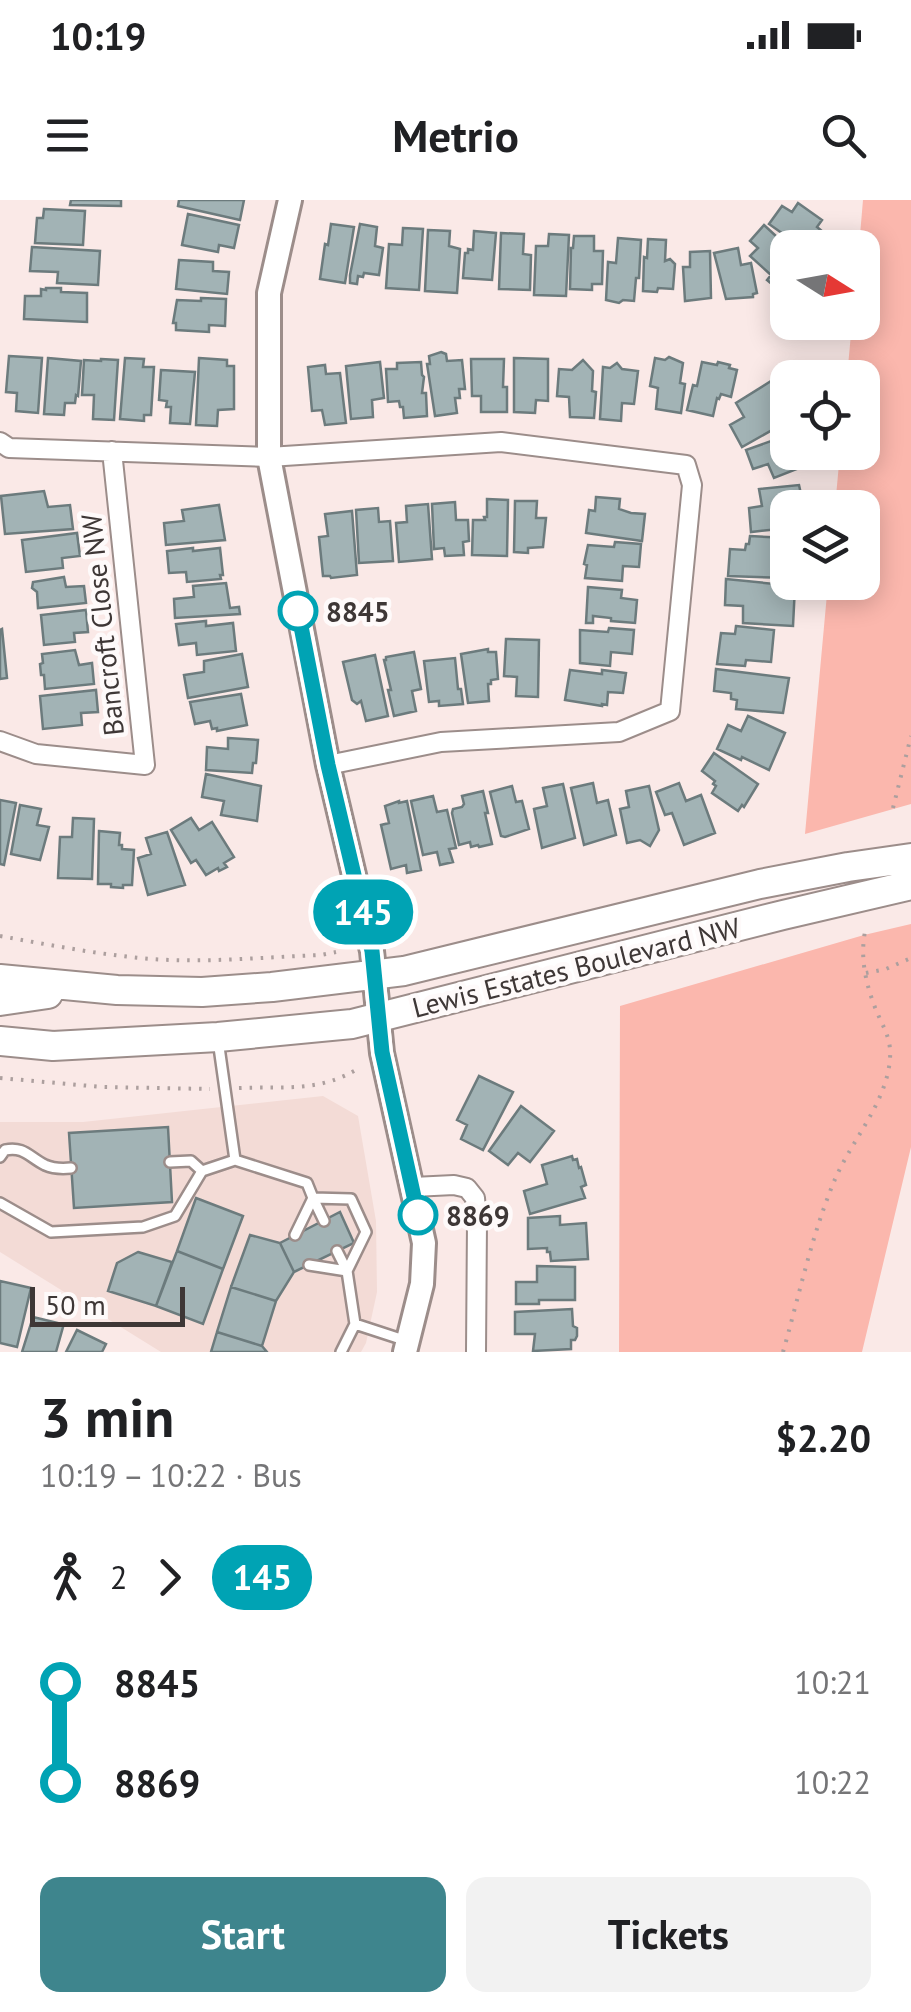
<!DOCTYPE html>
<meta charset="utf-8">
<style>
:root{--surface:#fff;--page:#f2f2f2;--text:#202124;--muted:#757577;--accent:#3e858d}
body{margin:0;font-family:"PT Sans",sans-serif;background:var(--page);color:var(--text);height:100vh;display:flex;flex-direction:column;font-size:38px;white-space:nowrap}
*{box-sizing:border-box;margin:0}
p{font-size:32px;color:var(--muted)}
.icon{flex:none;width:55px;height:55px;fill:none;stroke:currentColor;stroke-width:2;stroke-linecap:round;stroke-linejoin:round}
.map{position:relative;height:1152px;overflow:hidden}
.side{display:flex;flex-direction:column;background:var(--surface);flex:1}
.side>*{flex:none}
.badge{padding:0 20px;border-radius:32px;font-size:35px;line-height:65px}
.needle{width:65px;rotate:101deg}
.fabs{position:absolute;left:770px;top:30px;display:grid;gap:20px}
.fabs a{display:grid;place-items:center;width:110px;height:110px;border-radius:20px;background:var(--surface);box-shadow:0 5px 25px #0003;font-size:50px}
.scale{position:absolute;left:30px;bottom:25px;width:155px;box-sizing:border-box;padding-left:10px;border:5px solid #3e3736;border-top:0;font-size:28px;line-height:35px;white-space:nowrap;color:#3e3736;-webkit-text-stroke:8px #fefafa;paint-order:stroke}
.map>.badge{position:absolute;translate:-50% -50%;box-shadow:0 0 0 5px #fff}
.legs{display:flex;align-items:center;gap:15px;height:110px;padding:0 40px;font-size:32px}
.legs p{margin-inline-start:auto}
.headline{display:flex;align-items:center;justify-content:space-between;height:170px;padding:0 40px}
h1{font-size:55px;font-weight:800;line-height:75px}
.action{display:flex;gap:20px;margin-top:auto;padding:20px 40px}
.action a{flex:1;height:115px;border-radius:20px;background:var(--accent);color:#fff;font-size:40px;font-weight:800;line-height:115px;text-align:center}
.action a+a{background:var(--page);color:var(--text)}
ul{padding:0 40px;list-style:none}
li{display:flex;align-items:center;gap:35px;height:100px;font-size:38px}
li i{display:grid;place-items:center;width:15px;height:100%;margin:0 12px;background:currentColor}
li i::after{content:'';width:25px;height:25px;margin:-12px;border:8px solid;border-radius:50%;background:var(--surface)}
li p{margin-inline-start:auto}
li:first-child i{background:linear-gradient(#0000 50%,currentColor 0)}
li:last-child i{background:linear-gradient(currentColor 50%,#0000 0)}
.status{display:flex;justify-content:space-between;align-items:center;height:70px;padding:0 50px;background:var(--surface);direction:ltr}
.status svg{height:28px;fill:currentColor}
header{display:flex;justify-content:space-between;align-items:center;height:130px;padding:0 40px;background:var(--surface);font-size:45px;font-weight:800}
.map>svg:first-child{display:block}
</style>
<div class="status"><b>10:19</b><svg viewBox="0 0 49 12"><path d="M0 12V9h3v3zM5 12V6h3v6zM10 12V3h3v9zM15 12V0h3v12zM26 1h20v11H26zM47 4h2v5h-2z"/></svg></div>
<header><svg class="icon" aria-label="menu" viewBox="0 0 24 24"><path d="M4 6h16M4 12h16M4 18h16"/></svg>Metrio<svg class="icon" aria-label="search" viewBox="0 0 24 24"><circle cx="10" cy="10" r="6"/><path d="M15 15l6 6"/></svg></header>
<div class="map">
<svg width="911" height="1152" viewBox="0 0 911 1152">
<rect width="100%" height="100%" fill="#fae9e7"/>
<!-- built -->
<path fill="#f3dbd6" d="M 323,896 L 358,916 L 376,1021 L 377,1092 L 366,1143 L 361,1152 L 161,1152 L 0,1052 L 0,922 L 83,922 Z"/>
<!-- green -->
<path fill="#fbb7ad" d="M 863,0 L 911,0 L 911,604 L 805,634 L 828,383 L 862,382 L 862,308 L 835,307 L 840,253 L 862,252 L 862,178 L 847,177 L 852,123 L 862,122 L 862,48 L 859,47 Z
M 911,724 L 911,947 L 862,1152 L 619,1152 L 620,806 L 864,735 Z"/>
<!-- building -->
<path fill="#a2b3b5" stroke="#6c7b7d" stroke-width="2.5" d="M 71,0 L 121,0 L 121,6 L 70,5 Z
M 179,0 L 244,0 L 240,20 L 178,6 Z
M 798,3 L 822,20 L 817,27 L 823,32 L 812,48 L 803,48 L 769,24 L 782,6 L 792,12 Z
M 44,9 L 85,11 L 83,45 L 35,43 L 37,18 L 43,18 Z
M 188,14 L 239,25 L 234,48 L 219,45 L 218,52 L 182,45 Z
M 331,24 L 354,27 L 345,83 L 320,79 L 325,44 L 328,45 Z
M 360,24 L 377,27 L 375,46 L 383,48 L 379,75 L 364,73 L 363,77 L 358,76 L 357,84 L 350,83 L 350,75 Z
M 764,25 L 789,48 L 788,77 L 781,84 L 779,82 L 774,86 L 767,80 L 771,75 L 750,56 L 758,48 L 750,41 Z
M 403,28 L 423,29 L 419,90 L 386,88 L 389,44 L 402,45 Z
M 428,30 L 450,31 L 449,46 L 460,49 L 457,93 L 425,91 Z
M 474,31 L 496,33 L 492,80 L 463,78 L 465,53 L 468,53 L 468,49 L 473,50 Z
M 501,33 L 524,34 L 523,54 L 531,55 L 530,90 L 499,89 Z
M 549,34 L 569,35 L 566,96 L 534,95 L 536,46 L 548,46 Z
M 574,36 L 594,36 L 594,51 L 603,51 L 602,84 L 592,84 L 592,90 L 570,89 L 571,48 L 573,48 Z
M 618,38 L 641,40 L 639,78 L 636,78 L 634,101 L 623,100 L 619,103 L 606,100 L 608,62 L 616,63 Z
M 648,39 L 666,40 L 665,61 L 670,59 L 675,64 L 673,89 L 658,88 L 657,92 L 643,91 L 644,57 L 647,58 Z
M 32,47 L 100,51 L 98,85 L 57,83 L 58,72 L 30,71 Z
M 738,48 L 741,65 L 751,63 L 757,93 L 753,94 L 753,97 L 726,99 L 714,53 Z
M 710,51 L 711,98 L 685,101 L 683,67 L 690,67 L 690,52 Z
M 179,60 L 213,62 L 213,71 L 229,72 L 227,94 L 176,89 Z
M 46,88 L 61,88 L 61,92 L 87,93 L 87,122 L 24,119 L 25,96 L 41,96 L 41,89 L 46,90 Z
M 201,98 L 226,99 L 225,126 L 209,125 L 209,132 L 176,130 L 176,123 L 173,123 L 177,100 L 201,101 Z
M 441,152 L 446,154 L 447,161 L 462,160 L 465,189 L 459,189 L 460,198 L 455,198 L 457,213 L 435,216 L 427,164 L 430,164 L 429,156 Z
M 9,156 L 42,158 L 38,213 L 16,211 L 17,193 L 6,192 Z
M 669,157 L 683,163 L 680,183 L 685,184 L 681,213 L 656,209 L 658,188 L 650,186 L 655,158 L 665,160 Z
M 48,158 L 81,161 L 78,196 L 76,195 L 75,203 L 65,203 L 64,215 L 44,214 Z
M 125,158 L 144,159 L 143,167 L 154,167 L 151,215 L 144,215 L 144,221 L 120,219 Z
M 199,158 L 227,160 L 227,166 L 234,166 L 234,209 L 218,210 L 217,226 L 196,225 Z
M 514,158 L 548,159 L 548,201 L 536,200 L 535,213 L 514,212 Z
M 101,159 L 118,160 L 114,220 L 93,219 L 94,195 L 82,195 L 84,160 L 101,161 Z
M 471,159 L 504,159 L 503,187 L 507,187 L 507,212 L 481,212 L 481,196 L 472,196 Z
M 583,160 L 593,171 L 592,191 L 596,192 L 594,218 L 570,217 L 569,197 L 557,196 L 559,169 L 572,170 Z
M 380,162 L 384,198 L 372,200 L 373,217 L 351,219 L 346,166 Z
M 421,162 L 422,175 L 424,177 L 422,193 L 426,193 L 427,216 L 404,218 L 403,207 L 400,207 L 399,201 L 388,202 L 386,169 L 397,169 L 397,163 Z
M 702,162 L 717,165 L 718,162 L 730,165 L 729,168 L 737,170 L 731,197 L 721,194 L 719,199 L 717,198 L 713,216 L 687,210 L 693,185 L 697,186 Z
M 617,163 L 622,169 L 638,171 L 634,204 L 622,203 L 621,221 L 600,219 L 603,167 L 610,168 Z
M 325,165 L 326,174 L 340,173 L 346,223 L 325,225 L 322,210 L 312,211 L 308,167 Z
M 161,170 L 195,172 L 190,224 L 170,223 L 171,207 L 166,207 L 167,201 L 159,200 Z
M 771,181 L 777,192 L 780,190 L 788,203 L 786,205 L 788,221 L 742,247 L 730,225 L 744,217 L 736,203 Z
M 788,235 L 788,252 L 814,252 L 817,261 L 774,278 L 768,264 L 753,269 L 746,250 Z
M 799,285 L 804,308 L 788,308 L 786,335 L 779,329 L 751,332 L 749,308 L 762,306 L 759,289 Z
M 44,291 L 48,307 L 70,305 L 73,329 L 5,334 L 1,296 Z
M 596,297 L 620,299 L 619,309 L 631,313 L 645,314 L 642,341 L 586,333 L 589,310 L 595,311 Z
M 487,299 L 508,300 L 507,356 L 472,355 L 473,320 L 485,320 L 484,317 L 487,317 Z
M 515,301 L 537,301 L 536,318 L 546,318 L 543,347 L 528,348 L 528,353 L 514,352 Z
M 455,302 L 456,320 L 468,320 L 469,341 L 463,342 L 464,355 L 445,356 L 444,348 L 434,349 L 432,304 Z
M 428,304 L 432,359 L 399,362 L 396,323 L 407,322 L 406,306 Z
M 219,305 L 225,340 L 166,345 L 164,323 L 184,321 L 182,310 Z
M 378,308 L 379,322 L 390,321 L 393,361 L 359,363 L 356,310 Z
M 352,311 L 357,375 L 331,378 L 330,376 L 323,376 L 319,337 L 328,336 L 325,314 Z
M 77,333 L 80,356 L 62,358 L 63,368 L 26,372 L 22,340 Z
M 750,336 L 788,338 L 788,378 L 728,376 L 730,349 L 745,350 L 746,344 L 749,344 Z
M 615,342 L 641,344 L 639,367 L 623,366 L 622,381 L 585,378 L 587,365 L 584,364 L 588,345 L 614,347 Z
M 193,348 L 193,351 L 220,348 L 223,375 L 220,375 L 221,379 L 187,382 L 186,372 L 169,373 L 167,351 Z
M 64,377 L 66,387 L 84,386 L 86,403 L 38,408 L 37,392 L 32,388 L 33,382 Z
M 726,379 L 795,386 L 793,426 L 743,423 L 743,406 L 725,405 Z
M 226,383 L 230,408 L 239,407 L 240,414 L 175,418 L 174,399 L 194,397 L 193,386 Z
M 588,387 L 622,390 L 621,398 L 637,400 L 635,423 L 611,421 L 611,418 L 593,416 L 593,423 L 586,423 Z
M 86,410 L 88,432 L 74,433 L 75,442 L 44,445 L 41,415 Z
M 206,421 L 206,426 L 233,423 L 236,451 L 197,455 L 196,443 L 179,445 L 176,424 Z
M 736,426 L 774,430 L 771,462 L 746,460 L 745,466 L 717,464 L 721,433 L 735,434 Z
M 609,428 L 634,430 L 632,454 L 611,452 L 610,466 L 580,463 L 580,430 L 608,432 Z
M 2,429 L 7,478 L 0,479 L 0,430 Z
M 506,439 L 539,440 L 538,497 L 516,496 L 517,477 L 504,476 Z
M 488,449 L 488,452 L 496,452 L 498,479 L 491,480 L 491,484 L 488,484 L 489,501 L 468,503 L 461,454 Z
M 75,450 L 79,465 L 92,463 L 94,484 L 45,489 L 44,475 L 41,475 L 40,464 L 43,463 L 42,454 Z
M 414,452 L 421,489 L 412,491 L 416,511 L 394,516 L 388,490 L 391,490 L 384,460 L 386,460 L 386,457 Z
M 242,454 L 248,487 L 188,498 L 184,475 L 204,472 L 204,461 Z
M 375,455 L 388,516 L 366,521 L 361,501 L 357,504 L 352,500 L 343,462 Z
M 455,458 L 458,489 L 461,489 L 463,504 L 439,506 L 439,501 L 429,502 L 424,461 Z
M 716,469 L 789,478 L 783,513 L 736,509 L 737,500 L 731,499 L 731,493 L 714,491 Z
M 570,470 L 602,474 L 602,470 L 626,473 L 623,493 L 608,492 L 607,505 L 602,504 L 602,506 L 565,500 Z
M 96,490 L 98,512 L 81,513 L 82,525 L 43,529 L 40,496 Z
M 241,494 L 247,525 L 217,531 L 217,528 L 212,529 L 210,521 L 195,524 L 190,502 Z
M 748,516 L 785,533 L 769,570 L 742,557 L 741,560 L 717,549 L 728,525 L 741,531 Z
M 228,538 L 258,540 L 256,563 L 253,563 L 252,573 L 206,570 L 207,547 L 228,549 Z
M 714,553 L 758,584 L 744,607 L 742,605 L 738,611 L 712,593 L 716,586 L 713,584 L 715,581 L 702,571 Z
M 206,574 L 261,586 L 257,621 L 221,615 L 224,601 L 202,597 Z
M 593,583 L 597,603 L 608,600 L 616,635 L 584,645 L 571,588 Z
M 679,583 L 686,601 L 701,595 L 715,633 L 684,645 L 672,613 L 665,615 L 656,592 Z
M 563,584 L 575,638 L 542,648 L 534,609 L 547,606 L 543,588 Z
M 512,586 L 516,602 L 522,601 L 529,629 L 505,637 L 501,636 L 490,592 Z
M 649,586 L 659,630 L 650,646 L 640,640 L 627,643 L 620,609 L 629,607 L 626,591 Z
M 483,591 L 488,613 L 485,613 L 492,644 L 479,647 L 478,645 L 471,647 L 470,642 L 459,645 L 452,613 L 453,609 L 462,607 L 464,604 L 462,596 Z
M 433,596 L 437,612 L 447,610 L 456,648 L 449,649 L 453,662 L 440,665 L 437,652 L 423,655 L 411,601 Z
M 0,600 L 16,603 L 4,665 L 0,664 Z
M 399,601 L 399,603 L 407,601 L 421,670 L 407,673 L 406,665 L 391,669 L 381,625 L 389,623 L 385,606 Z
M 20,605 L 41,609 L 37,625 L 49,627 L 40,660 L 11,654 Z
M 73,618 L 94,619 L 92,679 L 58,678 L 60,637 L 72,637 Z
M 191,618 L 199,630 L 212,622 L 234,657 L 224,663 L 227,667 L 219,671 L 218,668 L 206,675 L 196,660 L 191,663 L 171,630 Z
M 99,631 L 120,633 L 119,645 L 122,645 L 122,649 L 134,650 L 132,685 L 123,685 L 123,688 L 111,687 L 111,684 L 98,684 Z
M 167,632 L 185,685 L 148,695 L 138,658 L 151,654 L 146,638 Z
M 479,876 L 513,892 L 483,950 L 461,939 L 467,925 L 457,920 Z
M 521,906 L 554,931 L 530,962 L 518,953 L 508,965 L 489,951 Z
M 168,927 L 172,1002 L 74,1008 L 69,933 Z
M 572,956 L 573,960 L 577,959 L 579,968 L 581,967 L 586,985 L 581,987 L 585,998 L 530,1014 L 524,991 L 547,984 L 542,965 Z
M 196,998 L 243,1016 L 223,1069 L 177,1051 Z
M 340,1012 L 354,1043 L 294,1072 L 280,1043 Z
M 560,1016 L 560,1025 L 586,1023 L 588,1059 L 551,1061 L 550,1052 L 547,1052 L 547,1048 L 528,1049 L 528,1018 Z
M 250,1035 L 280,1043 L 294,1072 L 276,1101 L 231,1087 Z
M 177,1051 L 223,1069 L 203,1124 L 156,1106 Z
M 138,1052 L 172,1062 L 156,1106 L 108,1091 L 117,1063 Z
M 537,1066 L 575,1067 L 575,1100 L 539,1100 L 539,1104 L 516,1104 L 516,1082 L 537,1082 Z
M 0,1081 L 31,1088 L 17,1147 L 0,1143 Z
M 231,1087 L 276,1101 L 262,1146 L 217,1132 Z
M 572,1109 L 573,1126 L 577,1128 L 577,1136 L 575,1140 L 571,1140 L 571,1149 L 533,1151 L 535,1134 L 515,1134 L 515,1112 Z
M 33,1117 L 62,1124 L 63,1127 L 56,1152 L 22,1152 Z
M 77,1130 L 106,1144 L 102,1152 L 66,1152 Z
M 217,1132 L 262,1146 L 267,1152 L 211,1152 Z"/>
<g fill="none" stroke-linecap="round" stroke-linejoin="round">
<!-- service casing -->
<g stroke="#9c8d8a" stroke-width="14">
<path id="service" d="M 218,840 L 235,960 L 307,983 L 313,998 L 295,1035
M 0,957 L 5,950 C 24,946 29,957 45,965 C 54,969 62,969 71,968
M 170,962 L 191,961 L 202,971
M 0,1003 L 51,1032 L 143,1027 L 175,1016 L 202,971 L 235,960
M 324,1021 L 313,998 L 351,999 L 366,1032 L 347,1071
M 337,1051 L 347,1071
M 309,1065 L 347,1071 L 355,1124 L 407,1141
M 341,1152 L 355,1124"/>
</g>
<!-- minor casing -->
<g stroke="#9c8d8a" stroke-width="22">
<path id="minor" d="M 0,242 L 9,248 L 269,257 L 501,242 L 686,265 L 692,285 L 670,511 L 619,532 L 441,542 L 328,565
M 0,541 L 36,554 L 145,565 L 112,251
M 413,987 L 454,985 L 467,988 L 475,998 L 477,1023 L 476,1152"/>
</g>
<!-- tertiary casing -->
<g stroke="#9c8d8a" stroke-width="28">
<path id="tertiary" d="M 290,0 L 269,93 L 269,257 L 328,565 L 372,751 L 382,853 L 424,1043 L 422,1084 L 405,1152"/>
</g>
<!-- secondary casing -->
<g stroke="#9c8d8a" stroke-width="32">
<path id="secondary" d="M 0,779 L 117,790 L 202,792 L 272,787 L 404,771 L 760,684 L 848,667 L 911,658
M 0,801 L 48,794
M 0,841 L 53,846 L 218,837 L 352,824 L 783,715 L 911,685"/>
</g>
<!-- path -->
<path stroke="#ac9f9e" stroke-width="4" stroke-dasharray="2.5 8" stroke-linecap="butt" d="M 893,608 L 911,536
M 0,736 C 50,745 101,755 152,759 C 208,763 265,757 321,755 L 336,752
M 866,773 L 886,769 L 911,758
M 0,878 L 102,887 L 210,889
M 239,888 C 286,886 319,893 361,867
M 783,1152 C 799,1096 811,1038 833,984 C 849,944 882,909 889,867 C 894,837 882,828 873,802 C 864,777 860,752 866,727"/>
<!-- service -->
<use href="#service" stroke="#fff" stroke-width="9"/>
<!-- minor -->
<use href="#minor" stroke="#fff" stroke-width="18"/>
<!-- tertiary -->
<use href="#tertiary" stroke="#fff" stroke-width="22"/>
<!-- secondary -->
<use href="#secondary" stroke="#fff" stroke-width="28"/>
</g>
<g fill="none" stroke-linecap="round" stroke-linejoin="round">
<!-- line-1 casing -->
<g stroke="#fff" stroke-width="22">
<path id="line-1" d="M 298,411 L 328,565 L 372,751 L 382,852 L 418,1015"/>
</g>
<!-- line-1 -->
<use href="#line-1" stroke="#00a3b4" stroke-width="15"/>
</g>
<!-- markers -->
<g fill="#fff" stroke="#00a3b4" stroke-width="5">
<circle cx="298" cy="411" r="18"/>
<circle cx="418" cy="1015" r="18"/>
</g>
<g text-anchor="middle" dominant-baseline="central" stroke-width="9" stroke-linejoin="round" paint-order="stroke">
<!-- stop labels -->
<g font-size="28" font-weight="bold" fill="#3e3736" stroke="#fefafa" text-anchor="start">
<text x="326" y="411">8845</text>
<text x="446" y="1015">8869</text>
</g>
<!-- street labels -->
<g font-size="28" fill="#3e3736" stroke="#fefafa">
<text transform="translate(102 425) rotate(-96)">Bancroft Close NW</text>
<text transform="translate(576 767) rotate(-14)">Lewis Estates Boulevard NW</text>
</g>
</g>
</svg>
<div class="fabs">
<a><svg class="needle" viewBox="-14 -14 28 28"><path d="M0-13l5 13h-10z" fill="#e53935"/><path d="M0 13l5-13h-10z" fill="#757577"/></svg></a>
<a><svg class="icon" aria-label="locate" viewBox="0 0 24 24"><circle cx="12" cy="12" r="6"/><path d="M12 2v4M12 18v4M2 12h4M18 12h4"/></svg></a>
<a><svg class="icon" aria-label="layers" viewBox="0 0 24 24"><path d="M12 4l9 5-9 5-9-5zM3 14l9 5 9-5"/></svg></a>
</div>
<div class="scale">50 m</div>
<b class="badge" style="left:363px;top:712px;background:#00a3b4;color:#fff">145</b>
</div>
<section class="side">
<div class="headline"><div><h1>3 min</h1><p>10:19 – 10:22 · Bus</p></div><b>$2.20</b></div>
<div class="legs"><svg class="icon" aria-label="walk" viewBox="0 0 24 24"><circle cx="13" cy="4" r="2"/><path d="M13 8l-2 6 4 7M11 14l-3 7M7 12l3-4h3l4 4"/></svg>2<svg class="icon" aria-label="forward" viewBox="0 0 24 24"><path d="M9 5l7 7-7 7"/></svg><b class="badge" style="background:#00a3b4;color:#fff">145</b></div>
<ul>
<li><i style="color:#00a3b4"></i><b>8845</b><p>10:21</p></li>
<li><i style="color:#00a3b4"></i><b>8869</b><p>10:22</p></li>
</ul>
<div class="action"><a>Start</a><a>Tickets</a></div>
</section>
